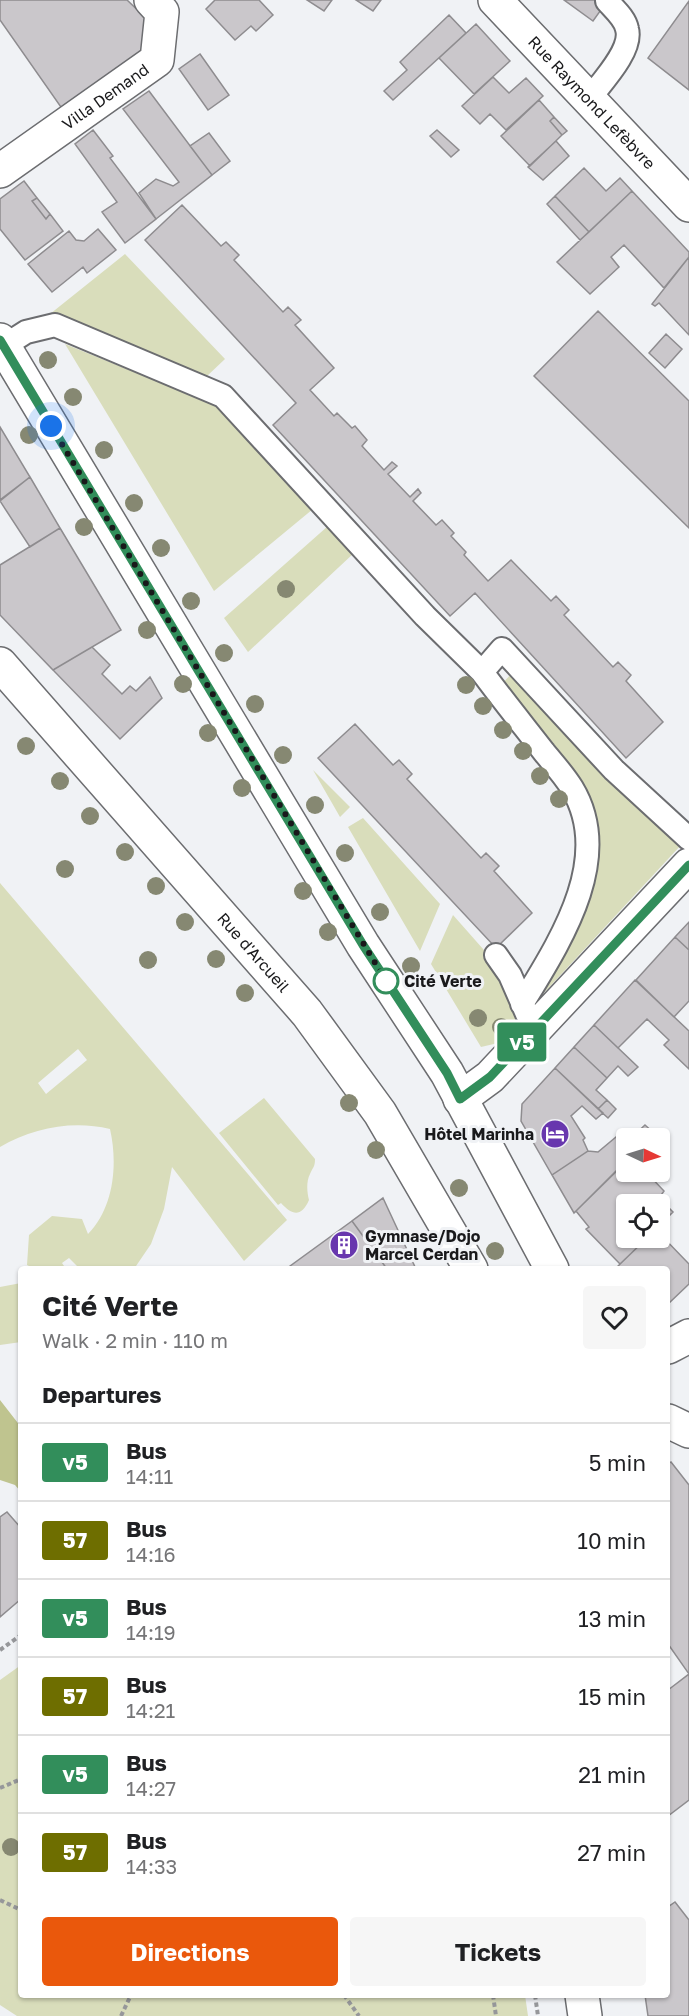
<!DOCTYPE html>
<meta charset="utf-8">
<style>
:root{--surface:#fff;--page:#f6f6f6;--text:#202124;--muted:#757577;--line:#e0e0e0;--accent:#ea580c}
body{margin:0;font-family:"Golos Text",sans-serif;background:var(--page);color:var(--text);height:100vh;display:flex;flex-direction:column;font-size:22px;white-space:nowrap}
*{box-sizing:border-box;margin:0}
p{font-size:20px;color:var(--muted)}
.icon{flex:none;width:33px;height:33px;fill:none;stroke:currentColor;stroke-width:2;stroke-linecap:round;stroke-linejoin:round}
.map{position:relative;flex:1;overflow:hidden}
.details{position:absolute;left:18px;top:1266px;width:652px;height:732px;display:flex;flex-direction:column;background:var(--surface);border-radius:6px;box-shadow:0 2px 4px #0004}
.details>*{flex:none}
.badge{padding:0 12px;border-radius:4px;font-size:21px;line-height:39px}
.needle{width:39px;rotate:94deg}
.fabs{position:absolute;left:616px;top:1128px;display:grid;gap:12px}
.fabs a{display:grid;place-items:center;width:54px;height:54px;border-radius:6px;background:var(--surface);box-shadow:0 2px 4px #0004;font-size:30px}
.you{position:absolute;width:30px;height:30px;margin:-15px;border:4px solid #fff;border-radius:50%;background:#1a73e8;box-shadow:0 0 0 9px #1a73e833}
.map>.badge{position:absolute;translate:-50% -50%;box-shadow:0 0 0 3px #fff}
h2{padding:0 24px;font-size:22px;line-height:54px}
.round{display:grid;place-items:center;flex:none;width:63px;height:63px;border-radius:6px;background:var(--page)}
.head{display:flex;align-items:center;justify-content:space-between;height:102px;padding:0 24px}
h1{font-size:28px;font-weight:700;line-height:45px}
.primary-button{display:flex;gap:12px;margin-top:auto;padding:12px 24px}
.primary-button a{flex:1;height:69px;border-radius:6px;background:var(--accent);color:#fff;font-size:24px;font-weight:700;line-height:69px;text-align:center}
.primary-button a+a{background:var(--page);color:var(--text)}
ul{padding:0;list-style:none}
li{display:flex;align-items:center;gap:18px;height:78px;padding:0 24px;border-top:2px solid var(--line)}
li div{flex:1}
li b{display:block;font-size:22px}
li em{font-style:normal}
li .badge{min-width:66px;font-weight:700;text-align:center}
.map>svg:first-child{display:block}
</style>
<div class="map">
<svg width="689" height="2016" viewBox="0 0 689 2016">
<rect width="100%" height="100%" fill="#f0f2f5"/>
<!-- green -->
<path fill="#d9ddbb" fill-rule="evenodd" d="M 125,254 L 225,359 L 206,377 L 50,314 Z
M 65,344 L 218,406 L 313,509 L 214,591 Z
M 328,526 L 354,553 L 248,652 L 224,618 Z
M 514,671 L 682,844 L 529,1009 L 596,841 L 499,687 Z
M 313,770 L 350,807 L 340,817 Z
M 363,818 L 440,904 L 420,951 L 348,827 Z
M 0,883 L 287,1220 L 244,1261 L 172,1167 L 164,1209 L 151,1244 L 134,1269 L 74,1269 L 77,1266 L 69,1258 L 62,1263 L 66,1269 L 35,1269 L 27,1265 L 29,1235 L 52,1216 L 82,1219 L 88,1234 C 114,1208 118,1164 110,1129 C 72,1120 33,1128 0,1147 ZM 78,1049 L 87,1060 L 46,1094 L 38,1083 Z
M 453,915 L 491,958 L 521,1017 L 498,1043 L 481,1047 L 431,964 Z
M 264,1098 L 315,1159 C 315,1167 313,1167 310,1174 C 306,1182 307,1192 309,1200 C 301,1218 292,1215 281,1203 L 278,1205 L 219,1133 Z
M 21,1283 L 21,1342 L 0,1345 L 0,1287 Z
M 21,1665 L 21,1995 L 525,1995 L 528,2016 L 17,2016 L 0,2005 L 0,1680 Z"/>
<!-- forest -->
<path fill="#bfc48f" d="M 0,1400 L 21,1427 L 21,1492 L 15,1485 L 0,1480 Z"/>
<!-- building -->
<path fill="#cac7cb" stroke="#8e8c8f" stroke-width="1.5" d="M 0,0 L 127,0 L 148,20 L 145,51 L 63,110 L 0,20 Z
M 215,0 L 259,0 L 273,15 L 256,31 L 251,26 L 235,40 L 206,9 Z
M 307,0 L 332,0 L 324,11 Z
M 356,0 L 381,0 L 373,11 Z
M 564,0 L 608,0 L 593,21 Z
M 689,1 L 689,90 L 648,58 Z
M 449,15 L 466,33 L 393,100 L 384,91 L 407,70 L 400,62 Z
M 476,24 L 510,61 L 474,94 L 439,58 Z
M 200,54 L 229,95 L 208,110 L 179,69 Z
M 493,77 L 509,93 L 526,78 L 543,96 L 506,130 L 490,114 L 480,124 L 462,106 Z
M 149,91 L 212,175 L 156,219 L 139,193 L 156,179 L 173,186 L 179,182 L 123,109 Z
M 539,100 L 554,117 L 550,121 L 562,135 L 530,166 L 501,136 Z
M 554,117 L 567,131 L 562,135 L 550,121 Z
M 93,130 L 113,156 L 110,158 L 156,219 L 125,243 L 102,212 L 117,202 L 75,144 Z
M 437,130 L 459,150 L 451,157 L 430,136 Z
M 209,133 L 230,161 L 212,175 L 190,146 Z
M 556,141 L 569,156 L 543,180 L 528,167 Z
M 584,168 L 606,191 L 620,178 L 632,191 L 589,232 L 555,196 Z
M 24,181 L 37,198 L 32,201 L 46,219 L 50,214 L 63,231 L 25,260 L 0,229 L 0,199 Z
M 632,191 L 689,252 L 689,257 L 664,288 L 624,245 L 611,257 L 619,267 L 590,294 L 557,262 Z
M 555,196 L 589,232 L 580,240 L 547,204 Z
M 37,198 L 50,214 L 46,219 L 32,201 Z
M 182,205 L 221,246 L 226,242 L 239,255 L 234,260 L 283,312 L 288,307 L 301,320 L 295,325 L 334,368 L 310,390 L 334,416 L 337,413 L 352,428 L 355,426 L 367,440 L 362,446 L 384,470 L 392,462 L 397,466 L 388,474 L 410,497 L 418,489 L 421,493 L 413,501 L 436,525 L 442,520 L 454,533 L 451,536 L 466,552 L 464,555 L 488,581 L 511,560 L 551,601 L 556,596 L 569,610 L 564,615 L 613,667 L 618,662 L 631,675 L 626,681 L 663,722 L 626,758 L 475,593 L 450,616 L 273,425 L 296,403 L 145,240 Z
M 98,229 L 116,250 L 87,273 L 83,267 L 52,292 L 28,264 L 69,231 L 76,240 L 84,241 Z
M 689,257 L 689,335 L 659,303 L 655,306 L 652,304 Z
M 598,311 L 689,401 L 689,528 L 534,376 Z
M 666,334 L 682,349 L 665,368 L 649,353 Z
M 0,427 L 30,477 L 0,500 Z
M 30,477 L 60,528 L 30,547 L 0,501 Z
M 60,528 L 121,630 L 53,670 L 0,615 L 0,565 Z
M 92,647 L 110,665 L 102,674 L 122,694 L 130,686 L 136,691 L 150,677 L 162,698 L 120,739 L 53,670 Z
M 355,724 L 393,765 L 399,760 L 412,774 L 407,779 L 481,858 L 486,853 L 499,866 L 494,871 L 532,913 L 496,948 L 318,758 Z
M 689,922 L 689,950 L 675,937 Z
M 675,937 L 689,950 L 689,1001 L 674,1017 L 636,980 Z
M 635,980 L 689,1031 L 689,1069 L 664,1045 L 669,1040 L 647,1019 L 618,1048 L 594,1025 Z
M 594,1025 L 638,1067 L 628,1076 L 618,1066 L 607,1078 L 574,1047 Z
M 574,1047 L 607,1078 L 596,1090 L 607,1100 L 598,1109 L 555,1068 Z
M 555,1068 L 603,1113 L 596,1119 L 582,1106 L 571,1116 L 585,1138 L 583,1140 L 588,1151 L 552,1175 L 521,1121 L 522,1104 Z
M 607,1100 L 616,1109 L 608,1118 L 598,1109 Z
M 645,1125 L 655,1134 L 650,1138 L 631,1138 Z
M 622,1132 L 628,1138 L 627,1160 L 574,1213 L 552,1175 L 588,1151 L 598,1152 Z
M 626,1162 L 627,1172 L 636,1172 L 641,1177 L 646,1172 L 664,1191 L 659,1198 L 673,1212 L 660,1225 L 660,1204 L 627,1204 L 627,1238 L 647,1238 L 620,1264 L 586,1229 L 589,1227 L 576,1211 Z
M 383,1198 L 416,1269 L 387,1269 L 352,1221 Z
M 352,1221 L 387,1269 L 286,1269 Z
M 660,1234 L 689,1264 L 689,1284 L 668,1304 L 668,1269 L 616,1268 L 647,1238 L 660,1238 Z
M 671,1462 L 689,1485 L 689,1674 L 668,1644 L 668,1464 Z
M 7,1512 L 21,1528 L 21,1599 L 0,1617 L 0,1517 Z
M 689,1674 L 689,1800 L 668,1816 L 668,1690 Z
M 675,1902 L 689,1920 L 689,2016 L 648,2016 L 645,1995 L 668,1995 L 668,1907 Z"/>
<g fill="none" stroke-linecap="round" stroke-linejoin="round">
<!-- lane casing -->
<g stroke="#6c6d70" stroke-width="26">
<path id="lane" d="M 589,99 C 601,83 633,50 627,29 C 625,18 614,9 607,1
M 4,346 L 26,332 L 55,325 L 223,396 L 425,616 L 482,672
M 496,955 L 510,975 L 527,1014
M 522,1004 C 559,943 615,859 572,788 C 564,775 553,763 544,752 C 523,725 502,699 482,672 L 502,649 L 614,770 L 689,839"/>
</g>
<!-- street casing -->
<g stroke="#6c6d70" stroke-width="36">
<g id="street">
<path id="s1" d="M 495,0 L 689,205"/>
<path id="s2" d="M 0,171 L 157,60 L 162,12 L 151,0"/>
<path d="M 460,1099 L 490,1077 L 689,865"/>
<path d="M 668,1347 L 689,1336"/>
</g>
</g>
<!-- secondary casing -->
<g stroke="#6c6d70" stroke-width="36">
<g id="secondary">
<path d="M 0,340 L 363,945 L 447,1073 L 552,1269"/>
<path id="s3" d="M 0,664 L 307,1013 L 380,1113 L 471,1269"/>
<path d="M 668,1421 L 689,1431"/>
<path d="M 582,1995 L 585,2016"/>
</g>
</g>
<!-- path -->
<path stroke="#96979a" stroke-width="4" stroke-dasharray="4.5 3" stroke-linecap="butt" d="M 0,1650 L 21,1635
M 0,1788 L 21,1779
M 0,1900 L 21,1910
M 344,1995 L 359,2016
M 493,1995 L 496,2016
M 535,1995 L 538,2016
M 121,2016 L 131,1995"/>
<!-- lane -->
<use href="#lane" stroke="#fff" stroke-width="22"/>
<!-- street -->
<use href="#street" stroke="#fff" stroke-width="33"/>
<!-- secondary -->
<use href="#secondary" stroke="#fff" stroke-width="33"/>
</g>
<!-- trees -->
<g fill="#868872">
<circle cx="48" cy="360" r="9"/>
<circle cx="73" cy="397" r="9"/>
<circle cx="29" cy="435" r="9"/>
<circle cx="104" cy="450" r="9"/>
<circle cx="134" cy="503" r="9"/>
<circle cx="84" cy="527" r="9"/>
<circle cx="161" cy="548" r="9"/>
<circle cx="286" cy="589" r="9"/>
<circle cx="191" cy="601" r="9"/>
<circle cx="147" cy="630" r="9"/>
<circle cx="224" cy="653" r="9"/>
<circle cx="183" cy="684" r="9"/>
<circle cx="466" cy="685" r="9"/>
<circle cx="255" cy="704" r="9"/>
<circle cx="483" cy="706" r="9"/>
<circle cx="503" cy="730" r="9"/>
<circle cx="208" cy="733" r="9"/>
<circle cx="26" cy="746" r="9"/>
<circle cx="523" cy="751" r="9"/>
<circle cx="283" cy="755" r="9"/>
<circle cx="540" cy="776" r="9"/>
<circle cx="60" cy="781" r="9"/>
<circle cx="242" cy="788" r="9"/>
<circle cx="559" cy="799" r="9"/>
<circle cx="315" cy="805" r="9"/>
<circle cx="90" cy="816" r="9"/>
<circle cx="125" cy="852" r="9"/>
<circle cx="345" cy="853" r="9"/>
<circle cx="65" cy="869" r="9"/>
<circle cx="156" cy="886" r="9"/>
<circle cx="303" cy="891" r="9"/>
<circle cx="380" cy="912" r="9"/>
<circle cx="185" cy="922" r="9"/>
<circle cx="328" cy="932" r="9"/>
<circle cx="216" cy="959" r="9"/>
<circle cx="148" cy="960" r="9"/>
<circle cx="411" cy="966" r="9"/>
<circle cx="245" cy="993" r="9"/>
<circle cx="478" cy="1018" r="9"/>
<circle cx="501" cy="1027" r="9"/>
<circle cx="349" cy="1103" r="9"/>
<circle cx="376" cy="1150" r="9"/>
<circle cx="459" cy="1188" r="9"/>
<circle cx="495" cy="1251" r="9"/>
<circle cx="11" cy="1847" r="9"/>
</g>
<g fill="none" stroke-linecap="round" stroke-linejoin="round">
<!-- line casing -->
<g stroke="#fff" stroke-width="14">
<path id="line" d="M 0,340 L 363,945 L 447,1073 L 460,1099 L 490,1077 L 689,865"/>
</g>
<!-- line -->
<use href="#line" stroke="#328e5b" stroke-width="9"/>
<!-- walk -->
<path stroke="#19191b" stroke-width="6" stroke-dasharray="0 10.8" d="M 51,426 L 386,981"/>
</g>
<!-- icons -->
<defs>
<g id="hotel-disc" transform="scale(1.5)"><circle r="9.5" fill="#6837ae" stroke="#f0f2f5"/><path d="M-6-4.5h1.5V1H6V5H4.5V3h-9V5H-6ZM-4 0a1.8 1.8 0 1 1 3.6 0ZM.5 0V-2.5h3Q6-2.5 6 0Z" fill="#fff"/></g>
<g id="building-disc" transform="scale(1.5)"><circle r="9.5" fill="#6837ae" stroke="#f0f2f5"/><path d="M-4-6H4V6H1V3H-1V6H-4ZM-2.5-4.3h1.7v1.8h-1.7ZM.8-4.3h1.7v1.8H.8ZM-2.5-1h1.7V.8h-1.7ZM.8-1h1.7V.8H.8Z" fill="#fff"/></g>
</defs>
<g fill-rule="evenodd">
<use href="#hotel-disc" x="555" y="1134"/>
<use href="#building-disc" x="344" y="1245"/>
</g>
<!-- markers -->
<circle fill="#fff" stroke="#328e5b" stroke-width="3" cx="386" cy="981" r="12"/>
<g text-anchor="middle" dominant-baseline="central" stroke-width="6" stroke-linejoin="round" paint-order="stroke">
<!-- street labels -->
<g font-size="16" fill="#19191b" stroke="#f0f2f5">
<text stroke="none"><textPath href="#s2" startOffset="129">Villa Demand</textPath></text>
<text stroke="none"><textPath href="#s1" startOffset="141">Rue Raymond Lefèbvre</textPath></text>
<text stroke="none"><textPath href="#s3" startOffset="384">Rue d'Arcueil</textPath></text>
</g>
<!-- stop labels -->
<g font-size="16" font-weight="bold" fill="#19191b" stroke="#f0f2f5" text-anchor="start">
<text x="404" y="981">Cité Verte</text>
</g>
<!-- poi labels -->
<g font-size="16" font-weight="bold" fill="#19191b" stroke="#f0f2f5" text-anchor="end">
<text x="534" y="1134">Hôtel Marinha</text>
<text x="365" y="1236" text-anchor="start">Gymnase/Dojo<tspan x="365" dy="18">Marcel Cerdan</tspan></text>
</g>
</g>
</svg>
<div class="fabs">
<a><svg class="needle" viewBox="-14 -14 28 28"><path d="M0-13l5 13h-10z" fill="#e53935"/><path d="M0 13l5-13h-10z" fill="#757577"/></svg></a>
<a><svg class="icon" aria-label="locate" viewBox="0 0 24 24"><circle cx="12" cy="12" r="6"/><path d="M12 2v4M12 18v4M2 12h4M18 12h4"/></svg></a>
</div>
<div class="you" style="left:51px;top:426px"></div>
<b class="badge" style="left:522px;top:1042px;background:#328e5b;color:#fff">v5</b>
<section class="details">
<div class="head"><div><h1>Cité Verte</h1><p>Walk · 2 min · 110 m</p></div><a class="round"><svg class="icon" aria-label="heart" viewBox="0 0 24 24"><path d="M12 20l-8-8c-3-5 5-10 8-4 3-6 11-1 8 4z"/></svg></a></div>
<h2>Departures</h2>
<ul>
<li><span class="badge" style="background:#328e5b;color:#fff">v5</span><div><b>Bus</b><p>14:11</p></div><em>5 min</em></li>
<li><span class="badge" style="background:#6e6e00;color:#fff">57</span><div><b>Bus</b><p>14:16</p></div><em>10 min</em></li>
<li><span class="badge" style="background:#328e5b;color:#fff">v5</span><div><b>Bus</b><p>14:19</p></div><em>13 min</em></li>
<li><span class="badge" style="background:#6e6e00;color:#fff">57</span><div><b>Bus</b><p>14:21</p></div><em>15 min</em></li>
<li><span class="badge" style="background:#328e5b;color:#fff">v5</span><div><b>Bus</b><p>14:27</p></div><em>21 min</em></li>
<li><span class="badge" style="background:#6e6e00;color:#fff">57</span><div><b>Bus</b><p>14:33</p></div><em>27 min</em></li>
</ul>
<div class="primary-button"><a>Directions</a><a>Tickets</a></div>
</section>
</div>
